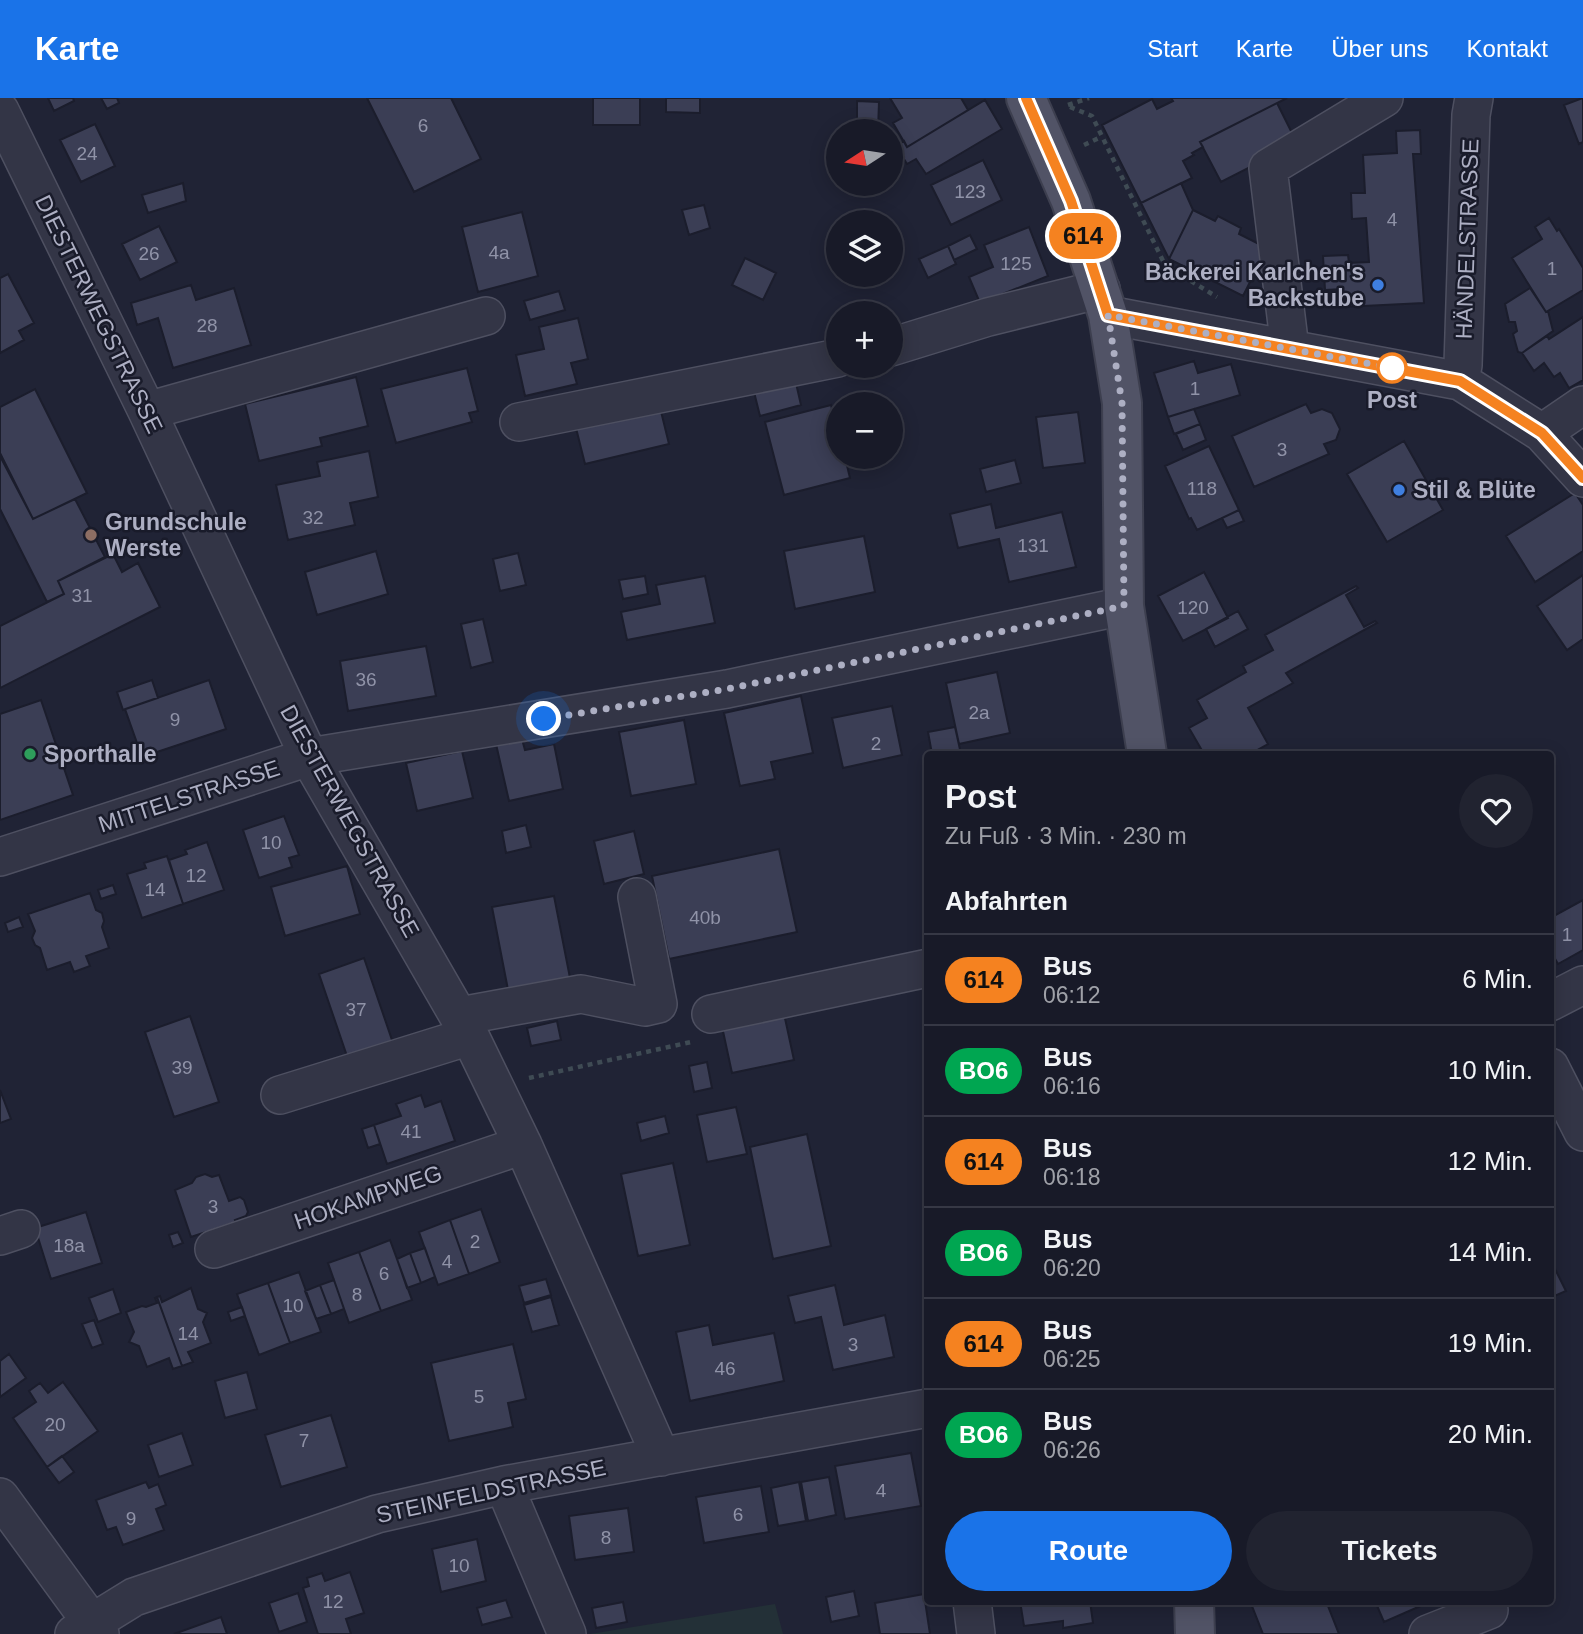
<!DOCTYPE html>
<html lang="de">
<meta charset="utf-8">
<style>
:root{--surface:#181a28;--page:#212330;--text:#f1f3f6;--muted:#9fa1a8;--line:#363845;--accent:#1a73e8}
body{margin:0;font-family:Arial,sans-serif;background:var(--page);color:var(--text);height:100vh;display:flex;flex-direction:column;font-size:26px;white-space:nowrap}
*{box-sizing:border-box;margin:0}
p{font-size:23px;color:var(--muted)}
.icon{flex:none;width:38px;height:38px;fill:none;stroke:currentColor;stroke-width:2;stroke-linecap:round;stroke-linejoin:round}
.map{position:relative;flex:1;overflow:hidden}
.side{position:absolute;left:924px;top:653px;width:630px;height:854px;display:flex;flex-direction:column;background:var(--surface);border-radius:7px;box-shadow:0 4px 18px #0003,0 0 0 2px var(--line)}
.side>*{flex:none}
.badge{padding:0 14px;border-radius:23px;font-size:24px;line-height:46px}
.needle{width:46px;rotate:258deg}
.fabs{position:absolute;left:826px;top:21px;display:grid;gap:14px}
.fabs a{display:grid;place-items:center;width:77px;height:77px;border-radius:50%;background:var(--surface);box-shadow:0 4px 18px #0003,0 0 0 2px var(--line);font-size:35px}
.you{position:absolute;width:35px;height:35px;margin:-18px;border:5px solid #fff;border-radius:50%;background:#1a73e8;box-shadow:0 0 0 10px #1a73e833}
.map>.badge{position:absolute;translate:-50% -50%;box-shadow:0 0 0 4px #fff}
h2{padding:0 21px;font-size:26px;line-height:63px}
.round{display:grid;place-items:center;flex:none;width:74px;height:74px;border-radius:37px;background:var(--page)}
.head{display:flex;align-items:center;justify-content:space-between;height:119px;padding:0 21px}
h1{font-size:33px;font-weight:700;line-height:52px}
.button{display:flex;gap:14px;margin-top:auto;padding:14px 21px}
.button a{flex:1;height:80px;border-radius:42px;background:var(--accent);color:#fff;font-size:28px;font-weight:700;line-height:80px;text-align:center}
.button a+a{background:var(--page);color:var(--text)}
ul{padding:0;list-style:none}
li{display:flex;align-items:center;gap:21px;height:91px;padding:0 21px;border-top:2px solid var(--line)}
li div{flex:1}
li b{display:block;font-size:26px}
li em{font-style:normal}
li .badge{min-width:77px;font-weight:700;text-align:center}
header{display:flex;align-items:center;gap:42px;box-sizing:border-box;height:98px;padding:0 35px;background:var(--accent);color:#fff}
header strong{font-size:33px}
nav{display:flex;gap:38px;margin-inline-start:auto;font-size:24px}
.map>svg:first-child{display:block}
</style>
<header>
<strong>Karte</strong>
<nav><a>Start</a><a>Karte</a><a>Über uns</a><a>Kontakt</a></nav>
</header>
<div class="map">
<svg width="1583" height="1536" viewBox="0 0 1583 1536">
<rect width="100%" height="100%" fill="#202335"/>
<!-- green -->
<path fill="#233037" d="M 775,1506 L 783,1536 L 590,1536 Z"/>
<!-- building -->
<path fill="#3b3e55" stroke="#1b1d2c" stroke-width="2" d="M 48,0 L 73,0 L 74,3 L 54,13 Z
M 101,0 L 117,0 L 119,5 L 107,11 Z
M 367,0 L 451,0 L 481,61 L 414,94 Z
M 593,0 L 640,0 L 640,27 L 593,27 Z
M 666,0 L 700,0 L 700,15 L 666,14 Z
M 890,0 L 961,0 L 968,12 L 907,49 L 893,25 L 902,20 Z
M 1171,0 L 1287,0 L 1200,44 L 1203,49 L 1192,55 L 1194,57 L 1183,63 L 1192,80 L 1141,105 L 1102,27 L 1152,1 L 1157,11 L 1173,3 Z
M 1583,0 L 1583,44 L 1579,46 L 1564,7 Z
M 985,2 L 1002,31 L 926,76 L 916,61 L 907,66 L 896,48 L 904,43 L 907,49 Z
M 857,3 L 879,4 L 878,33 L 857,33 Z
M 1277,5 L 1297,45 L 1221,84 L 1200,44 Z
M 95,26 L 115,68 L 81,84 L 60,42 Z
M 1420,32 L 1421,56 L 1413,56 L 1424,205 L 1343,209 L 1342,191 L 1325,192 L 1323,158 L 1348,157 L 1349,165 L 1369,164 L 1366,120 L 1352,121 L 1351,95 L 1365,95 L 1363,57 L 1397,55 L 1396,33 Z
M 983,62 L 1002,102 L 951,127 L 931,87 Z
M 183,85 L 186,103 L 148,115 L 142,97 Z
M 1181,85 L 1193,112 L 1169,161 L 1141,105 Z
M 704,107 L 710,130 L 689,137 L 682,112 Z
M 1193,112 L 1215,123 L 1218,118 L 1241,130 L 1239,136 L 1267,150 L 1243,198 L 1169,161 Z
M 522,114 L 538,178 L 478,194 L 462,129 Z
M 1549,120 L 1557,133 L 1559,131 L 1583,170 L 1583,192 L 1546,214 L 1512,160 L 1542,141 L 1535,129 Z
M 159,128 L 177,164 L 140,182 L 122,146 Z
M 1029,129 L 1048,178 L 980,205 L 969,179 L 993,169 L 984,147 Z
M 970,137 L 977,151 L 954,162 L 948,148 Z
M 948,148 L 956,166 L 928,180 L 919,161 Z
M 745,160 L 776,175 L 763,202 L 732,187 Z
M 8,176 L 34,225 L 19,233 L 24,242 L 0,255 L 0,180 Z
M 191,187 L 196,202 L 234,190 L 251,247 L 173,270 L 158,220 L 137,227 L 131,205 Z
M 1530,190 L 1546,214 L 1548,213 L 1553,233 L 1522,255 L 1518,254 L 1513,236 L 1517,233 L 1515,224 L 1509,224 L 1505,206 Z
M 559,193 L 565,212 L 530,222 L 524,203 Z
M 1583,219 L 1583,282 L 1569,290 L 1560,275 L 1554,279 L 1544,265 L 1534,273 L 1522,255 L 1547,238 L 1549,241 Z
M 578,220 L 588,261 L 571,265 L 577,286 L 525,298 L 516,257 L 544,251 L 539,229 Z
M 1194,263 L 1198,275 L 1231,266 L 1240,297 L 1168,319 L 1154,275 Z
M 467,270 L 478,313 L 469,315 L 472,324 L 396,345 L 381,291 Z
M 793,272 L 801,307 L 760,318 L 751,282 Z
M 356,279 L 368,328 L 320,340 L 322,348 L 259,363 L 245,306 Z
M 35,291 L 87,395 L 33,421 L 0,355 L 0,309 Z
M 657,297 L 669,346 L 585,366 L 573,318 Z
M 1306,306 L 1311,315 L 1322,311 L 1332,315 L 1340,331 L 1336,342 L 1324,346 L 1329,356 L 1254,389 L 1232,338 Z
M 831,307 L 838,334 L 838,359 L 845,359 L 850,380 L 784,397 L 765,324 Z
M 1194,311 L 1200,326 L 1174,336 L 1168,319 Z
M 1078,314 L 1085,365 L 1043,370 L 1036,319 Z
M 1200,326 L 1206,342 L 1183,352 L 1176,336 Z
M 1404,343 L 1443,412 L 1387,444 L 1347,376 Z
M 1209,348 L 1239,412 L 1197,432 L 1191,420 L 1189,421 L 1165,368 Z
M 369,353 L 378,399 L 350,405 L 355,427 L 288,442 L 276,387 L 320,378 L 317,364 Z
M 0,358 L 33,421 L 75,401 L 105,459 L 58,483 L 64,496 L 47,504 L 0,411 Z
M 1015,362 L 1021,385 L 986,394 L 980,371 Z
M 1575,395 L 1583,407 L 1583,453 L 1535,484 L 1506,438 Z
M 991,406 L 996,430 L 1062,414 L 1076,469 L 1009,484 L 999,441 L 958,450 L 950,416 Z
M 1239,412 L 1244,423 L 1227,430 L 1222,420 Z
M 864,438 L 875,494 L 795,511 L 784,453 Z
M 376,453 L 388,496 L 317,517 L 305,474 Z
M 518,455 L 526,487 L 500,493 L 493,461 Z
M 113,456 L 122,474 L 138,465 L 160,509 L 0,590 L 0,528 L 64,496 L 58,483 Z
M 1204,474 L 1228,520 L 1183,543 L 1158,498 Z
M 1583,477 L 1583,541 L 1567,552 L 1537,508 Z
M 645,478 L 648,496 L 623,501 L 619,482 Z
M 705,478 L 715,525 L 627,542 L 621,514 L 660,506 L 656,487 Z
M 1356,488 L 1358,490 L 1346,497 L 1364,529 L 1375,523 L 1377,525 L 1286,575 L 1293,585 L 1248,610 L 1268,646 L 1250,656 L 1204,656 L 1189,630 L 1207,620 L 1197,602 L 1246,574 L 1243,568 L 1273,552 L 1265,537 Z
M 1238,513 L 1248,531 L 1215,549 L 1206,531 Z
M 483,521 L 493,564 L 471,570 L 461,526 Z
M 426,548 L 436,598 L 348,613 L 340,563 Z
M 997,574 L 1010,635 L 959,646 L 946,585 Z
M 152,582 L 158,600 L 123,612 L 117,594 Z
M 209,582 L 226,631 L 142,659 L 125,611 Z
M 801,598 L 813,655 L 771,664 L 775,681 L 740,688 L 724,615 Z
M 41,602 L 73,697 L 0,722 L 0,616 Z
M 892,608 L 902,657 L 843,670 L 832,620 Z
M 684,622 L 696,686 L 631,698 L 619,634 Z
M 955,629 L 961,656 L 932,656 L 928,634 Z
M 522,641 L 525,652 L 554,646 L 563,691 L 509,703 L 496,646 Z
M 462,653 L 473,700 L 417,713 L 406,665 Z
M 284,718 L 299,757 L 289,760 L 292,769 L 259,780 L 243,732 Z
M 526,727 L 531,749 L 506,755 L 502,733 Z
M 634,733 L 644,776 L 604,786 L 594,743 Z
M 207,744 L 224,792 L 183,806 L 169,762 L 187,756 L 185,752 Z
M 779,751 L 797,834 L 669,861 L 652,778 Z
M 167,758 L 183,806 L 142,820 L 127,776 L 146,770 L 144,765 Z
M 347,768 L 360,816 L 285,838 L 271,789 Z
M 113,787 L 116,796 L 101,801 L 98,792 Z
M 90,795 L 96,812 L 102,815 L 104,823 L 102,829 L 109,850 L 86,858 L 90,868 L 74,874 L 70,864 L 47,872 L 40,850 L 35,847 L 32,840 L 35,833 L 28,816 Z
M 554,798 L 571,885 L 509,897 L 492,809 Z
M 1583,802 L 1583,852 L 1558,866 L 1550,852 L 1550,820 Z
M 19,819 L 23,829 L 8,834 L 5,825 Z
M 364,860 L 393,945 L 348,961 L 319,876 Z
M 783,911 L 794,962 L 732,975 L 721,924 Z
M 190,918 L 219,1004 L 174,1019 L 145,934 Z
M 557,923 L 561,942 L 531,948 L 527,930 Z
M 707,964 L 712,990 L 694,994 L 689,968 Z
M 0,992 L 11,1021 L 0,1025 Z
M 421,997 L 425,1009 L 441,1003 L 455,1043 L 387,1066 L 374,1027 L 401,1018 L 396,1006 Z
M 736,1009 L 747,1056 L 707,1064 L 697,1017 Z
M 665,1018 L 669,1035 L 641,1043 L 637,1025 Z
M 374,1027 L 380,1046 L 368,1050 L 362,1031 Z
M 807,1036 L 831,1148 L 773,1161 L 750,1049 Z
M 673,1065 L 690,1147 L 638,1158 L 621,1076 Z
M 205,1076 L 212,1079 L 219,1077 L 229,1103 L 240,1099 L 244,1102 L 248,1114 L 246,1118 L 235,1122 L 236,1124 L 191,1139 L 175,1092 L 192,1085 L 196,1079 Z
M 481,1111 L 500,1164 L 469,1176 L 450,1122 Z
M 86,1114 L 102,1165 L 51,1181 L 35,1130 Z
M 450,1122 L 469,1176 L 438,1187 L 419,1134 Z
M 178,1134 L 183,1145 L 173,1149 L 169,1137 Z
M 390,1142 L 412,1202 L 381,1213 L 359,1154 Z
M 425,1150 L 435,1179 L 421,1185 L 410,1155 Z
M 359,1154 L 381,1213 L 349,1225 L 328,1165 Z
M 410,1155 L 421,1185 L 407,1190 L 397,1161 Z
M 1553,1167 L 1566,1193 L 1550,1200 L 1550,1169 Z
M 299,1174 L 321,1234 L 290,1245 L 268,1185 Z
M 546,1181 L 551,1197 L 524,1205 L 519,1188 Z
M 334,1182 L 344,1211 L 331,1216 L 320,1187 Z
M 268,1185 L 290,1245 L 259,1257 L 237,1196 Z
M 320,1187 L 331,1216 L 316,1221 L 305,1193 Z
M 835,1187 L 844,1227 L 885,1217 L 894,1259 L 833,1272 L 821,1219 L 795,1225 L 788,1198 Z
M 191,1190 L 198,1211 L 207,1215 L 203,1224 L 211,1245 L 188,1254 L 193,1264 L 182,1268 L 157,1199 L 160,1198 L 162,1204 Z
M 113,1191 L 121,1215 L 98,1224 L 89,1200 Z
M 157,1199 L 182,1268 L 173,1271 L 169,1260 L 147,1269 L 139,1248 L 129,1244 L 134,1234 L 126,1214 L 142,1208 L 146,1209 L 157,1205 L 155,1200 Z
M 551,1199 L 559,1227 L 532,1234 L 524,1207 Z
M 242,1209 L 245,1218 L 231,1223 L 228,1214 Z
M 94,1222 L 103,1246 L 92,1250 L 82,1226 Z
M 709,1227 L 713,1247 L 774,1235 L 784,1283 L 690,1303 L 676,1234 Z
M 513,1246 L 526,1301 L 508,1305 L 513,1329 L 449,1343 L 431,1265 Z
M 9,1256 L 26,1280 L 0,1299 L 0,1263 Z
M 247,1274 L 257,1311 L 225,1320 L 215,1283 Z
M 63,1284 L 98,1333 L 47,1369 L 13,1320 L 36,1304 L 29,1293 L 40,1285 L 48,1295 Z
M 331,1317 L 347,1369 L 281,1389 L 265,1337 Z
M 182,1335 L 193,1367 L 159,1379 L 148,1347 Z
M 911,1355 L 921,1408 L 845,1421 L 835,1368 Z
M 62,1358 L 74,1374 L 59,1385 L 47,1369 Z
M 829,1379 L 836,1417 L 808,1423 L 801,1384 Z
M 146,1384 L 149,1390 L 158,1386 L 166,1407 L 156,1411 L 164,1432 L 123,1447 L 116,1429 L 107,1432 L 96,1402 Z
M 799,1384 L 806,1423 L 778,1428 L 771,1390 Z
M 761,1388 L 769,1434 L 704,1445 L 696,1399 Z
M 628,1410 L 634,1454 L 575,1462 L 569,1418 Z
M 477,1441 L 486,1483 L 441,1494 L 432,1451 Z
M 350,1474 L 364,1515 L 346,1521 L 351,1536 L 318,1536 L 303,1490 L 309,1488 L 307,1480 L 322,1475 L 325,1483 Z
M 854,1493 L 859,1518 L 831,1524 L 826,1499 Z
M 298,1495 L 307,1524 L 279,1534 L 269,1505 Z
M 924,1496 L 930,1536 L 880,1536 L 875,1505 Z
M 506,1502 L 512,1519 L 482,1527 L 477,1510 Z
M 1020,1503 L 1090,1503 L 1093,1525 L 1063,1530 L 1063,1523 L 1024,1528 Z
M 1250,1503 L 1326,1503 L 1339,1536 L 1263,1536 Z
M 1375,1503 L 1432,1503 L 1384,1524 Z
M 623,1504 L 627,1524 L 596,1530 L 592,1510 Z
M 221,1519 L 227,1536 L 174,1536 Z"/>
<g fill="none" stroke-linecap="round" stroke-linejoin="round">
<!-- minor casing -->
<g stroke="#4e5061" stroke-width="40">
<path id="minor" d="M 0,13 L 147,313 L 309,659 L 470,938 L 523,1047 L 661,1359
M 1108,217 L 1460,283 L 1542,335 L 1583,380
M 891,249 L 988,219 L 1101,191
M 1290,251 L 1268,70 L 1384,0
M 1460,283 L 1463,267 L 1471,17 L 1474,0
M 147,313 L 486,218
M 519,324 L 838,260
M 1542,335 L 1583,307
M 0,759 L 309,659 L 727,591 L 1124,508
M 1550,904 L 1583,887
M 711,916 L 928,870
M 460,918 L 581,896 L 645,909 L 658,906 L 637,799
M 1550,969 L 1583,1034
M 280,997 L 470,938
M 0,1138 L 21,1131
M 214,1151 L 523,1047
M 504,1387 L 567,1536
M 0,1399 L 100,1536
M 972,1503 L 976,1536
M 74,1536 L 134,1499 L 377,1416 L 504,1387 L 928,1310
M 1428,1536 L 1489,1512"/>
</g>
<!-- major casing -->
<g stroke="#3d3f4f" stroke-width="42">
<path id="major" d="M 1026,0 L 1071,103 L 1108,217 L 1122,305 L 1124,508 L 1147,656
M 1194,1503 L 1195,1536"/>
</g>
<!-- path -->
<path stroke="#3f4b54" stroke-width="4.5" stroke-dasharray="5 5" stroke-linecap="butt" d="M 1068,7 L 1089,0
M 1070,9 L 1092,18 L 1165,167 L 1217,199
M 1084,47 L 1101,39
M 529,980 L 691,944"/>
<!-- minor -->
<use href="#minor" stroke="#333546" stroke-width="37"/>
<!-- major -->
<use href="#major" stroke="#515366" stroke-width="38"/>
</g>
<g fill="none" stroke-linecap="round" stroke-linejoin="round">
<!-- line casing -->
<g stroke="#fff" stroke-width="16">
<path id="line" d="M 1026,0 L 1071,103 L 1108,217 L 1460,283 L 1542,335 L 1583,380"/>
</g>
<!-- line -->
<use href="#line" stroke="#f58220" stroke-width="10"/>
<!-- walk -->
<path stroke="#adafc3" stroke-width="7" stroke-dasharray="0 12.6" d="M 544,621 L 727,591 L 1124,508 L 1122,305 L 1108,217 L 1392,270"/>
</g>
<!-- markers -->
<g fill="#3f7fe0" stroke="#191b2a" stroke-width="2.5">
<circle cx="1378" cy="187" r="7"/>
<circle cx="1399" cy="392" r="7"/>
</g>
<circle fill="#fff" stroke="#f58220" stroke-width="3.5" cx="1392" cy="270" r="14"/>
<circle fill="#8d6e63" stroke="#191b2a" stroke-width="2.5" cx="91" cy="437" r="7"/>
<circle fill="#2e9e5b" stroke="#191b2a" stroke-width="2.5" cx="30" cy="656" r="7"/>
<g text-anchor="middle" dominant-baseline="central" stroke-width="5" stroke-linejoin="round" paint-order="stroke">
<!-- number labels -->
<g font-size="19" fill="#9093a8">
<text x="423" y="27">6</text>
<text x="87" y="55">24</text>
<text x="970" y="93">123</text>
<text x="1392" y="121">4</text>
<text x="499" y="154">4a</text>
<text x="149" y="155">26</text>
<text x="1016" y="165">125</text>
<text x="1552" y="170">1</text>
<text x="207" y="227">28</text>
<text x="1195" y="290">1</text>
<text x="1282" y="351">3</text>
<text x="1202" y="390">118</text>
<text x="313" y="419">32</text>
<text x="1033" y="447">131</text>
<text x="82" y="497">31</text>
<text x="1193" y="509">120</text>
<text x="366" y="581">36</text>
<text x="979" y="614">2a</text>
<text x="175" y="621">9</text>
<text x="876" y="645">2</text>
<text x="271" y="744">10</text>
<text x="196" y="777">12</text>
<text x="155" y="791">14</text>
<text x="705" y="819">40b</text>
<text x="1567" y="836">1</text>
<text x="356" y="911">37</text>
<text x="182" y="969">39</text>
<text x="411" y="1033">41</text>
<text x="213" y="1108">3</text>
<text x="475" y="1143">2</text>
<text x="69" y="1147">18a</text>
<text x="447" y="1163">4</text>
<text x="384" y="1175">6</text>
<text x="357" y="1196">8</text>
<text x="293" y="1207">10</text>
<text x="188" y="1235">14</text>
<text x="853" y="1246">3</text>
<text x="725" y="1270">46</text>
<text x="479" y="1298">5</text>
<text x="55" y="1326">20</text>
<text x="304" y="1342">7</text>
<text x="881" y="1392">4</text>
<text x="738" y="1416">6</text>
<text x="131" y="1420">9</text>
<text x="606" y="1439">8</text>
<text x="459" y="1467">10</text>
<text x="333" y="1503">12</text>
</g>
<!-- street labels -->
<g font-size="23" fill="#adafc3" stroke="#191b2a">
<text transform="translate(1467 141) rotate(-88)">HÄNDELSTRASSE</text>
<text transform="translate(99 216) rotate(64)">DIESTERWEGSTRASSE</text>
<text transform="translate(189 698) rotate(-18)">MITTELSTRASSE</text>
<text transform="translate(350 723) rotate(61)">DIESTERWEGSTRASSE</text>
<text transform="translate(368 1099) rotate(-19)">HOKAMPWEG</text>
<text transform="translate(491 1393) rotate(-12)">STEINFELDSTRASSE</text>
</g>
<!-- poi labels -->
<g font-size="23" font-weight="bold" fill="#adafc3" stroke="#191b2a" text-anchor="start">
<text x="1364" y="174" text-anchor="end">Bäckerei Karlchen's<tspan x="1364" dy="26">Backstube</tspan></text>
<text x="1413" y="392">Stil &amp; Blüte</text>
<text x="105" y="424">Grundschule<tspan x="105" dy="26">Werste</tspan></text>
<text x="44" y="656">Sporthalle</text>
</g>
<!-- stop labels -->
<g font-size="23" font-weight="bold" fill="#adafc3" stroke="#191b2a">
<text x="1392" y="302">Post</text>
</g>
</g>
</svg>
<div class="fabs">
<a><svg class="needle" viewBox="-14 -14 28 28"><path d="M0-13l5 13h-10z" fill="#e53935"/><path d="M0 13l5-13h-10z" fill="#9fa1a8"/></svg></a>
<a><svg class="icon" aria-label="layers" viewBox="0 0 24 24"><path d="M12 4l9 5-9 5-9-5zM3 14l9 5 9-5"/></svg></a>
<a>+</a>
<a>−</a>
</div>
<div class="you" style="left:544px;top:621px"></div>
<b class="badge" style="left:1083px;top:138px;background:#f58220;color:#111">614</b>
<section class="side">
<div class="head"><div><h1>Post</h1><p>Zu Fuß · 3 Min. · 230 m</p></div><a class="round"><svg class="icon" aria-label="heart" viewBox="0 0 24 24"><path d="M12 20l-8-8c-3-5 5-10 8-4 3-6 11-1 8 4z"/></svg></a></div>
<h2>Abfahrten</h2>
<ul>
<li><span class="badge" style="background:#f58220;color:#111">614</span><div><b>Bus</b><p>06:12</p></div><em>6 Min.</em></li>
<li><span class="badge" style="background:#00a651;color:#fff">BO6</span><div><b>Bus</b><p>06:16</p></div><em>10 Min.</em></li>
<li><span class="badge" style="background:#f58220;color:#111">614</span><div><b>Bus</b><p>06:18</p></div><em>12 Min.</em></li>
<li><span class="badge" style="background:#00a651;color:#fff">BO6</span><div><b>Bus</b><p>06:20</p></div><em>14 Min.</em></li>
<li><span class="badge" style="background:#f58220;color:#111">614</span><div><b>Bus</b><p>06:25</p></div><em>19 Min.</em></li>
<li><span class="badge" style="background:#00a651;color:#fff">BO6</span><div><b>Bus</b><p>06:26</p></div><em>20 Min.</em></li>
</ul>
<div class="button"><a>Route</a><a>Tickets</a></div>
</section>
</div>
